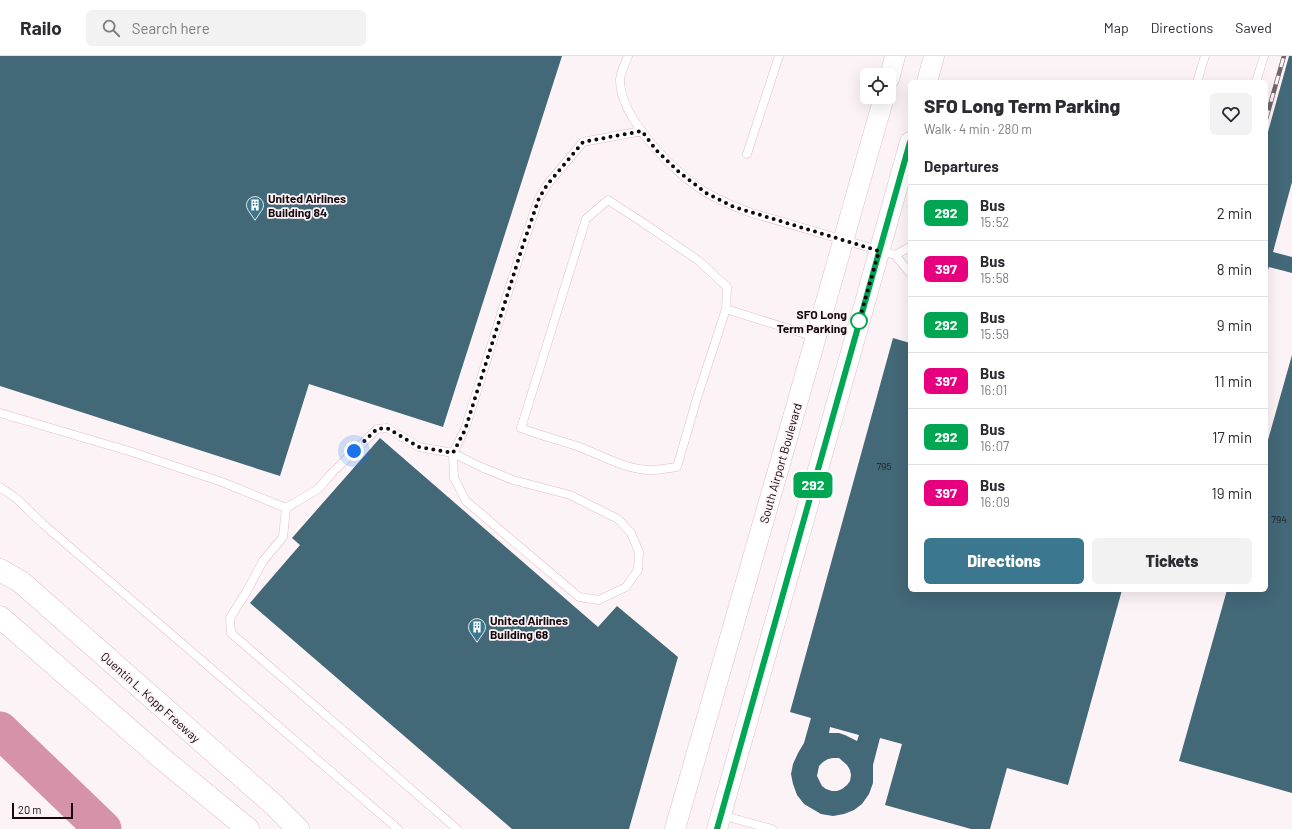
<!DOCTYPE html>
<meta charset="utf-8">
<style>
:root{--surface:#fff;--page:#f2f2f3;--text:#2b2b33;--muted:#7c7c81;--line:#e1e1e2;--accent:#3b778f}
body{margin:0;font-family:Barlow,sans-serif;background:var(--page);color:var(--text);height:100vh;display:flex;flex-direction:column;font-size:15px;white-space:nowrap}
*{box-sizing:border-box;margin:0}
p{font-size:13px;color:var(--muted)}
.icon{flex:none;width:22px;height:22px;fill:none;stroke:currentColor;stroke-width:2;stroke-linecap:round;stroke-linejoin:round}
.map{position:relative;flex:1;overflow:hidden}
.details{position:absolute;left:908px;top:24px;width:360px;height:512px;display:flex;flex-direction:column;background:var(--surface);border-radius:6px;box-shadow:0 4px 16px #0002}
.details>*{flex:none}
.badge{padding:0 8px;border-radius:6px;font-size:14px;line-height:26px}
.tools{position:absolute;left:860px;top:12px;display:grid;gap:8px}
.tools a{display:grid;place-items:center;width:36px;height:36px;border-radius:6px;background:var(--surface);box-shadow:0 4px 16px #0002;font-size:20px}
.scale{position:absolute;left:12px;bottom:10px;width:61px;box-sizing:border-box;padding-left:4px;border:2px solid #15080d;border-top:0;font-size:11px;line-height:14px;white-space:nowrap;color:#15080d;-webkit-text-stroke:3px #fcf3f6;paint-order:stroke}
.you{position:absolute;width:20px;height:20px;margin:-10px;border:3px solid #fff;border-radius:50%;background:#1a73e8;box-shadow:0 0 0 6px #1a73e833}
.map>.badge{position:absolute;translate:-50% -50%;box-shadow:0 0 0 2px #fff}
h2{padding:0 16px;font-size:15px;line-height:36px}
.round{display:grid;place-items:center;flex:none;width:42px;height:42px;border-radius:6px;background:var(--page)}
.head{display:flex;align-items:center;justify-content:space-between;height:68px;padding:0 16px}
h1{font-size:19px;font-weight:800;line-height:30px}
.action{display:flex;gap:8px;margin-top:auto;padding:8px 16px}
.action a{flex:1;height:46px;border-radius:6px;background:var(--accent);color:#fff;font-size:16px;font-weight:800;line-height:46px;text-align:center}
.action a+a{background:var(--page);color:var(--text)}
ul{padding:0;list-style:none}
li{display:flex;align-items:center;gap:12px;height:56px;padding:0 16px;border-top:1px solid var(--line)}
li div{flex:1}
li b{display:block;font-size:15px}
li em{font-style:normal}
li .badge{min-width:44px;font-weight:700;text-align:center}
header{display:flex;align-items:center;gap:24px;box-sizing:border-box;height:56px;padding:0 20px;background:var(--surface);border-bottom:1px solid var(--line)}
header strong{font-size:19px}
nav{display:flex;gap:22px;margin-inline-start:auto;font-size:14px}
.search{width:280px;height:36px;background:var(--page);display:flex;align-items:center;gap:10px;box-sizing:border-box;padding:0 14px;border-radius:6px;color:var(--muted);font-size:15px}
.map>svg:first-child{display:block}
</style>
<header>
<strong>Railo</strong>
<div class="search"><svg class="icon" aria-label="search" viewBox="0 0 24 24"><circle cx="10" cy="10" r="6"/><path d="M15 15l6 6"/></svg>Search here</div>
<nav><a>Map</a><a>Directions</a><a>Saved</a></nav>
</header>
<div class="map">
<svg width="1292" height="773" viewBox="0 0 1292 773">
<rect width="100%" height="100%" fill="#fcf3f6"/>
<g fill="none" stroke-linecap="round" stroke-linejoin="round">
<!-- river -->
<path stroke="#d592a9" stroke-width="37" d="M 0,674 L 103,773"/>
</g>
<!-- building -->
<path fill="#436877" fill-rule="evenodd" d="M 0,0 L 562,0 L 443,371 L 309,328 L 280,420 L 0,330 Z
M 1289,0 L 1292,0 L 1292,126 L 1273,196 L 1292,201 L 1292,217 L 1269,211 L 1266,220 L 1266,83 Z
M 893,282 L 910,287 L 910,534 L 1122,534 L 1068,729 L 1007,712 L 990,773 L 971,773 L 885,749 L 902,688 L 880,682 L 873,709 L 873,727 L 869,738 L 862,748 L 854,754 L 844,758 L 833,760 L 821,758 L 804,748 L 797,739 L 793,728 L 791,718 L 793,708 L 798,697 L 804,687 L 811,662 L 790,656 ZM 830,671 L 859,679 L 857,685 L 845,679 L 839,677 L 829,677 ZM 833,702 L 839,702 L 847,709 L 850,714 L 851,719 L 850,725 L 847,729 L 842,733 L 837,735 L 832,735 L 826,733 L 822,730 L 817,720 L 819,710 L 823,706 L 828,703 Z
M 1292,299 L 1292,737 L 1179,705 L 1227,534 L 1266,534 L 1266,391 Z
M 380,382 L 598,571 L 617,550 L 678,601 L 629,773 L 512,773 L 250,547 L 300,489 L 292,482 Z"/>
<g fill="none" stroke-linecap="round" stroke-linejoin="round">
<!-- service casing -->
<g stroke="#e4bcc9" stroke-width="9">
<path id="service" d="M 628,0 C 625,7 621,16 620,23 C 619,62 676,119 707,137 C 722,145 737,152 752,157 L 895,199 L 910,217
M 1197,26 L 1205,0
M 1256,26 L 1264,0
M 747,98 L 779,0
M 608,144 L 645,168 L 699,205 L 727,231 L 726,253 L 697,342 L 677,411 C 668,412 656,415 647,414 C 622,412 599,398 577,390 C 558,384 539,379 521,372 L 586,163 Z
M 895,199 L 910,191
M 726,253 L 815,281
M 0,357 L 132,396 L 222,426 L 286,452
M 0,431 L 17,443 L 43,468 L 398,773
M 286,452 L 318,433 L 332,417 L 377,373 L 387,372 L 419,391 L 453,397 L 481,411 L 513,424 L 570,439 L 618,463 L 631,477 L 639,496 L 638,514 L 626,531 L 599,544 L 579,541 L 466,445 L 454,422 L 453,397 L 465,373 L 522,192 L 539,142 L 547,129 L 583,86 L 642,75
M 286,452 L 283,481 L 263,505 L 247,535 L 230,562 L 231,577 L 457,773
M 721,759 L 772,773"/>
</g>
<!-- tertiary casing -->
<g stroke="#e4bcc9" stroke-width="21">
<path id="tertiary" d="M 889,23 L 895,0
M 927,26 L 934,0
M 675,773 L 783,397 L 884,41
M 717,773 L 910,86"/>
</g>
<!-- motorway casing -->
<g stroke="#e4bcc9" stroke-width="23">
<path id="motorway" d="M 0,514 L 21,526 L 274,749 L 298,773
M 0,561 L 165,705 L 248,773"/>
</g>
<!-- service -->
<use href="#service" stroke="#fff" stroke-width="8"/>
<!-- tertiary -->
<use href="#tertiary" stroke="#fff" stroke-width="20"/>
<!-- motorway -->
<use href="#motorway" stroke="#fff" stroke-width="22"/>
<!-- rail casing -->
<g stroke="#71666a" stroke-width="4.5">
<path id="rail" d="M 1266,63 L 1284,0"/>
</g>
<!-- rail -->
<use href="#rail" stroke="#fcf3f6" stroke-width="3" stroke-dasharray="9" stroke-linecap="butt"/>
</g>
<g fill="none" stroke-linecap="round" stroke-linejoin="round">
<!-- line casing -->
<g stroke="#fff" stroke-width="9">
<path id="line" d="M 717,773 L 910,86"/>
</g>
<!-- line -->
<use href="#line" stroke="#00a651" stroke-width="6"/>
<!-- walk -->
<path stroke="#15080d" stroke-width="4" stroke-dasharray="0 7.2" d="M 354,395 L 377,373 L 387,372 L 419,391 L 453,397 L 465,374 L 522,192 L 539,142 L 547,129 L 583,86 L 642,75 L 656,94 L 679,116 L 706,137 L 734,151 L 879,195 L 859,265"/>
</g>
<!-- icons -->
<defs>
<g id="building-pin" transform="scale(0.9)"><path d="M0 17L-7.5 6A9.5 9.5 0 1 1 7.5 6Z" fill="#3b778f" stroke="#fcf3f6"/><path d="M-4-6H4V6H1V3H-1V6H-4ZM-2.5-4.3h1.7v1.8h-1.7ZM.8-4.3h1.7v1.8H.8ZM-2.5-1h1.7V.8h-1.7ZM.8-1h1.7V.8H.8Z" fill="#fff"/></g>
</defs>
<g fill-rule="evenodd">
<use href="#building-pin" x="255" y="149"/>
<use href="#building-pin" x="477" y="571"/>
</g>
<!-- markers -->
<circle fill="#fff" stroke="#00a651" stroke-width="2" cx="859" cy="265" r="8"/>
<g text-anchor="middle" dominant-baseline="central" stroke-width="3.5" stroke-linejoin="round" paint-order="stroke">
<!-- number labels -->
<g font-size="10" fill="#202028">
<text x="884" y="410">795</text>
<text x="1279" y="463">794</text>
</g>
<!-- poi labels -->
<g font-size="12" font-weight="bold" fill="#15080d" stroke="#fcf3f6" text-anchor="start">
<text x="268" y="142">United Airlines<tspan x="268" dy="14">Building 84</tspan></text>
<text x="490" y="564">United Airlines<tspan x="490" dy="14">Building 68</tspan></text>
</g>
<!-- stop labels -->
<g font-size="12" font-weight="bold" fill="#15080d" stroke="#fcf3f6" text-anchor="end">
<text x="847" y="258">SFO Long<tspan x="847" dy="14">Term Parking</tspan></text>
</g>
<!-- street labels -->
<g font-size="12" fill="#15080d" stroke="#fcf3f6">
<text transform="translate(780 407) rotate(-74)">South Airport Boulevard</text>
<text transform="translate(151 641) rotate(42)">Quentin L. Kopp Freeway</text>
</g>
</g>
</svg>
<div class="tools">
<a><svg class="icon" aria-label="locate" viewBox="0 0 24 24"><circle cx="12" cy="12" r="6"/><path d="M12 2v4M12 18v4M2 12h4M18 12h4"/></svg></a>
</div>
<div class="scale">20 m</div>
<div class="you" style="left:354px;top:395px"></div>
<b class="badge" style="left:813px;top:429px;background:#00a651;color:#fff">292</b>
<section class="details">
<div class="head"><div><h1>SFO Long Term Parking</h1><p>Walk · 4 min · 280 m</p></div><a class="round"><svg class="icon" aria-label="heart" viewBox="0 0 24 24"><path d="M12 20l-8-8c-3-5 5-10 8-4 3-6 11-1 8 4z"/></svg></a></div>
<h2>Departures</h2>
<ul>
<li><span class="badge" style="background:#00a651;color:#fff">292</span><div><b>Bus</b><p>15:52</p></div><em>2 min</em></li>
<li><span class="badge" style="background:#e6007e;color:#fff">397</span><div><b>Bus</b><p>15:58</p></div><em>8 min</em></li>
<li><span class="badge" style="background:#00a651;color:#fff">292</span><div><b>Bus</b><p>15:59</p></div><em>9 min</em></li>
<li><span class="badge" style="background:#e6007e;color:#fff">397</span><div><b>Bus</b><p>16:01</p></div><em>11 min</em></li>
<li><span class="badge" style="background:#00a651;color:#fff">292</span><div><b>Bus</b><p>16:07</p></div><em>17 min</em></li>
<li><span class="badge" style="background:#e6007e;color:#fff">397</span><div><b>Bus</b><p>16:09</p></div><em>19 min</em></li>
</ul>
<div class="action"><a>Directions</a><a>Tickets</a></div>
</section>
</div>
